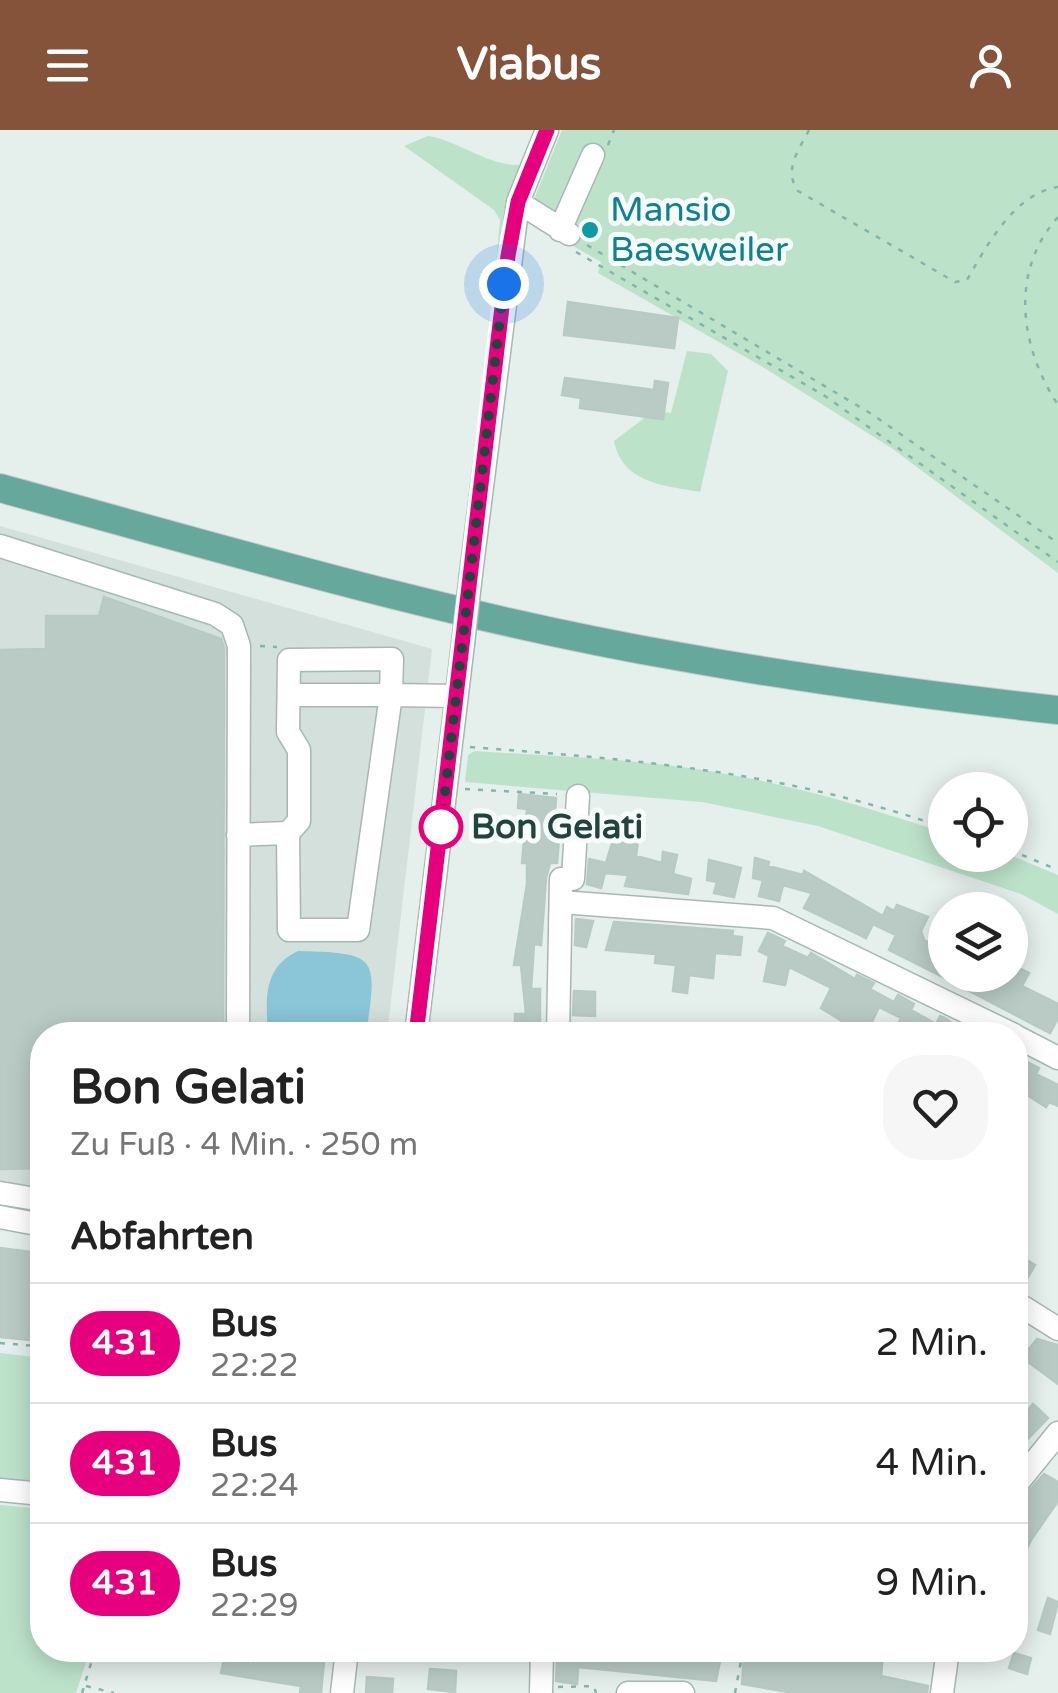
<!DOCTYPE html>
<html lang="de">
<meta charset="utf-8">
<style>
:root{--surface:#fff;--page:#f6f6f6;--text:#222;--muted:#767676;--line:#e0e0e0;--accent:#84533a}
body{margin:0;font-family:"Varela Round",sans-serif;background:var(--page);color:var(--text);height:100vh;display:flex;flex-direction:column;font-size:38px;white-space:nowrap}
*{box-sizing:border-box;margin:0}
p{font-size:32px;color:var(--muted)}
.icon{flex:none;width:55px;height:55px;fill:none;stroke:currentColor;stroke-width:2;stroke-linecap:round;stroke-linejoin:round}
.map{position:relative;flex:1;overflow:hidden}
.drawer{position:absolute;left:30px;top:892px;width:998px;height:640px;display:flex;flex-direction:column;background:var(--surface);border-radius:40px;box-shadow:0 5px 25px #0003}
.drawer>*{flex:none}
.badge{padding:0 20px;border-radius:32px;font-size:35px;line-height:65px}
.buttons{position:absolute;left:928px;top:642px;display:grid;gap:20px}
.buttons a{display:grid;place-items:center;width:100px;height:100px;border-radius:50%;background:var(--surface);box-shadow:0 5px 25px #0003;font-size:50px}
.you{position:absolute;width:50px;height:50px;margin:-25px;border:8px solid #fff;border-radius:50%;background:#1a73e8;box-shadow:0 0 0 15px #1a73e833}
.map>.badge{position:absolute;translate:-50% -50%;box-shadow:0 0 0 5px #fff}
h2{padding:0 40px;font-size:38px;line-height:90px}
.round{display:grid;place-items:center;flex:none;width:105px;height:105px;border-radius:40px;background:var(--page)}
.overview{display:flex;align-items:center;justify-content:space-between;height:170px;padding:0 40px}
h1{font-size:48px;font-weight:700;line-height:75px}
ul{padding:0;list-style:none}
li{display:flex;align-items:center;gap:30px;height:120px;padding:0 40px;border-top:2px solid var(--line)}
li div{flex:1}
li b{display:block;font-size:38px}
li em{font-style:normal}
li .badge{min-width:110px;font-weight:700;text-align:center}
header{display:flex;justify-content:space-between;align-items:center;height:130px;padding:0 40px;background:var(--accent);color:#fff;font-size:45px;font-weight:700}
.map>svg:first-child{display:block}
</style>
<header><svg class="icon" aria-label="menu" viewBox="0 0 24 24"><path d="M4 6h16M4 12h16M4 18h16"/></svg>Viabus<svg class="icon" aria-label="person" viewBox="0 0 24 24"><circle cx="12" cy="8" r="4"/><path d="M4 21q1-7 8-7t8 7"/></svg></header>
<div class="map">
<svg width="1058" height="1563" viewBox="0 0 1058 1563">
<rect width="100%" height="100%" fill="#e5efec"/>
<!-- built -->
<path fill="#d3e0db" d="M 0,396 L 432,519 L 387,905 L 42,905 L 42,1084 L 0,1077 Z"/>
<!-- green -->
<path fill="#bde2ca" d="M 562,0 L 1058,0 L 1058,443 L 893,319 L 766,239 L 598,143 L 601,132 L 526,89 Z
M 428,6 C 461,11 493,40 525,34 L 501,138 L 496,134 L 500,90 L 494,80 L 404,16 Z
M 687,221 L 711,224 L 728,241 L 700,362 C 664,355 623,354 614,311 L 643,289 L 646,280 L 671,283 Z
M 475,621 C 562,627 650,629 737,646 C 808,659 876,680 945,703 L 945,725 L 1010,725 L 1058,745 L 1058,784 L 1021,764 L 818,696 L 702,672 L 465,652 L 468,625 Z
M 0,1223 L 42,1228 L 42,1355 L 0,1351 Z
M 0,1375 L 42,1379 L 42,1520 L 90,1520 L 76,1563 L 0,1563 Z"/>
<!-- water -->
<path fill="#8ac5d8" d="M 298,821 C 380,823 377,827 366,905 L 268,905 C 266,870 262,838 298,821 Z"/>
<!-- building -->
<path fill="#bacbc5" stroke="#b7cac4" stroke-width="2.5" d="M 568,172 L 678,188 L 674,218 L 564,205 Z
M 565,248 L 654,260 L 655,251 L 668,253 L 663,289 L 580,278 L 581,268 L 562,265 Z
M 104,467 L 221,509 L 224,518 L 223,905 L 42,905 L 42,1038 L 0,1039 L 0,520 L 46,519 L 46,486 L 99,486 Z
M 519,664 L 556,668 L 554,696 L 560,697 L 557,733 L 550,733 L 546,748 L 541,815 L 534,814 L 531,859 L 540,859 L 540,896 L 533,896 L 533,904 L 515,904 L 515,884 L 526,884 L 521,835 L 514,835 L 527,754 L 527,733 L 522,733 L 527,679 L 518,678 Z
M 614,707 L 638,711 L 636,726 L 662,733 L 663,722 L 677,725 L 673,744 L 691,749 L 688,764 L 625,756 L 628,745 L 605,743 L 601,758 L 587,754 L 589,729 L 606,733 Z
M 755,728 L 769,732 L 768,736 L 803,745 L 804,741 L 883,786 L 887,777 L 894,781 L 897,775 L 928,787 L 921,801 L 924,810 L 945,821 L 945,848 L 889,820 L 896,805 L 873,794 L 866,808 L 804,778 L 812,763 L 783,755 L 779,771 L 759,766 L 763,750 L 753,748 Z
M 709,730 L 741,738 L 734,767 L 714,763 L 717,752 L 707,750 Z
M 576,789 L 593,791 L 586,817 L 575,815 Z
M 614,792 L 733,801 L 732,806 L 742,807 L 740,825 L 715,823 L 713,848 L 689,845 L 687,863 L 673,861 L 676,835 L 655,833 L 656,824 L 606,820 Z
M 768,803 L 785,811 L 782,816 L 808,828 L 811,823 L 855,849 L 857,845 L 874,853 L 870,859 L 894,872 L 898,865 L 914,874 L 911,880 L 936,894 L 940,886 L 945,888 L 956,896 L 953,902 L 958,905 L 893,905 L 901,888 L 879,877 L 869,898 L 853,891 L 850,896 L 821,878 L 831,858 L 789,837 L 785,855 L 764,851 L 769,826 L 759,821 Z
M 1017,837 L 1029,843 L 1022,856 L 1058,874 L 1058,888 L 1050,903 L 962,857 L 969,845 L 1013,845 Z
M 574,861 L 595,862 L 595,886 L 573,885 Z
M 1021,929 L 1039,938 L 1036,944 L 1058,955 L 1058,976 L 1049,972 L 1046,977 L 1015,957 L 1015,933 Z
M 0,1118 L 39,1123 L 29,1210 L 0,1207 Z
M 1015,1123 L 1035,1135 L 1025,1152 L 1015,1146 Z
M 1015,1209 L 1029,1219 L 1037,1209 L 1058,1215 L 1058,1254 L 1024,1229 L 1015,1242 Z
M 1033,1274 L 1048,1288 L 1015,1322 L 1015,1294 Z
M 1044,1344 L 1058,1352 L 1058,1371 L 1031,1410 L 1015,1446 L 1015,1377 Z
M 1048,1468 L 1058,1472 L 1050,1504 L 1038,1500 Z
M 255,1520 L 325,1520 L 321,1563 L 300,1563 L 301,1556 L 221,1543 L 224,1529 L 253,1534 Z
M 566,1520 L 713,1520 L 722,1521 L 716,1551 L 578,1537 L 577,1554 L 556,1551 L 557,1531 L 565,1531 Z
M 829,1521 L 883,1524 L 881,1546 L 928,1556 L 927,1563 L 794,1563 L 742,1554 L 744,1527 L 765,1530 L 766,1522 L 823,1531 Z
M 1014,1523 L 1031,1528 L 1027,1544 L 1009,1538 Z
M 430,1539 L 456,1541 L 455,1562 L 428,1559 Z
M 367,1547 L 393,1549 L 392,1563 L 366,1563 Z"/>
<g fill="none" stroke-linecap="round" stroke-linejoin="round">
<!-- minor casing -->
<g stroke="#a7b8b4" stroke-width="25">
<path id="minor" d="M 518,72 L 569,104
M 560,100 L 593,25
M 0,416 L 215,484 L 232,495 L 239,516 L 238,905
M 471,444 L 518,72 L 547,0
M 289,565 L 391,565 L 392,529 L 289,530 L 288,602 L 299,620 L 299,691 L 288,703 L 289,800 L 358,800 L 391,565 L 456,566
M 238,705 L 288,703
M 561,772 L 773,788 L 1014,905
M 416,905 L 463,514
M 558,905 L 561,749 L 573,749 L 578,666
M 1015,906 L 1058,928
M 0,1063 L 42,1070
M 0,1087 L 42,1095
M 1015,1172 L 1058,1199
M 1015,1356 L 1058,1303
M 0,1360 L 42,1364
M 342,1563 L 347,1520
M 541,1563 L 542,1520
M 628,1563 L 683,1563
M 942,1563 L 948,1520"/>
</g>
<!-- major casing -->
<g stroke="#c1cbc9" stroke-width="30">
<path id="major" d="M 0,358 C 223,419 447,486 676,526 C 803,549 930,566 1058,580"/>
</g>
<!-- path -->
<path stroke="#84b5aa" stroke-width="2.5" stroke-dasharray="5 8" stroke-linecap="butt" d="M 809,0 C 799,20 783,40 798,61 L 955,152 L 967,150 C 987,115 1015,63 1058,57
M 608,15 L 614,0
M 1058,87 C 1009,142 1020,217 1058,275
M 587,115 L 870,283 L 1058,413
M 576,122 L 825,266 L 1058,432
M 260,516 L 277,517
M 470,617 C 639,630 783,641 945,698
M 465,659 L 557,664
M 1010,720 L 1058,740
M 0,1213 L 36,1216 L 42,1157
M 213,1520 L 265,1529
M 86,1556 L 114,1563
M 558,1557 L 594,1556 L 596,1563
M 82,1563 L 95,1520
M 735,1563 L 743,1520"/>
<!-- minor -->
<use href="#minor" stroke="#fff" stroke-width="22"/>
<!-- major -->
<use href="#major" stroke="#67a89d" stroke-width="28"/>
<!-- minor-bridge casing -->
<g stroke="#a7b8b4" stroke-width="25" stroke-linecap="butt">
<path id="minor-bridge" d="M 463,514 L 471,444"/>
</g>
<!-- minor-bridge -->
<use href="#minor-bridge" stroke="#fff" stroke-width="22"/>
</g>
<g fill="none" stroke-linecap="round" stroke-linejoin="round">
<!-- line casing -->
<g stroke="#fff" stroke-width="22">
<path id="line" d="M 416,905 L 508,126 L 518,72 L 547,0"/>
</g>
<!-- line -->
<use href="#line" stroke="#e6007e" stroke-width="15"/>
<!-- walk -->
<path stroke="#22443e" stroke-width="10" stroke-dasharray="0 18" d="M 441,697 L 504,154"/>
</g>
<!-- markers -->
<circle fill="#0f9aa8" stroke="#f7fbf9" stroke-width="4" cx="590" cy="100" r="10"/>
<circle fill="#fff" stroke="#e6007e" stroke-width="5" cx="441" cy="697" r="20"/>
<g text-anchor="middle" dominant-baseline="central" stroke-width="10" stroke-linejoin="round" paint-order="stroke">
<!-- culture labels -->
<g font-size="35" fill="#0d838f" stroke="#f7fbf9" text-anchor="start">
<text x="610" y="80">Mansio<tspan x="610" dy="40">Baesweiler</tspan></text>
</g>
<!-- stop labels -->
<g font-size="35" font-weight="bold" fill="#22443e" stroke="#f7fbf9" text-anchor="start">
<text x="471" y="697">Bon Gelati</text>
</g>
</g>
</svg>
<div class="buttons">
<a><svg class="icon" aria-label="locate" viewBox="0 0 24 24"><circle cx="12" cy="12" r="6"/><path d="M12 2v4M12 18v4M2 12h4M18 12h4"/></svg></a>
<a><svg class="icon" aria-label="layers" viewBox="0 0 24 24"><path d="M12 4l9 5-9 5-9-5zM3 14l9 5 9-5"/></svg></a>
</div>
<div class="you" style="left:504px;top:154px"></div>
<section class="drawer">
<div class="overview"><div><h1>Bon Gelati</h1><p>Zu Fuß · 4 Min. · 250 m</p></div><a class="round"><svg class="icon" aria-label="heart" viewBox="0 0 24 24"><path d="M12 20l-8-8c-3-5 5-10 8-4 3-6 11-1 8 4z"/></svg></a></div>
<h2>Abfahrten</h2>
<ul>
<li><span class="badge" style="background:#e6007e;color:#fff">431</span><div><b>Bus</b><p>22:22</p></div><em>2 Min.</em></li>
<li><span class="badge" style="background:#e6007e;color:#fff">431</span><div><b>Bus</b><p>22:24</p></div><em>4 Min.</em></li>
<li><span class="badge" style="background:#e6007e;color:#fff">431</span><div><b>Bus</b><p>22:29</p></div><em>9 Min.</em></li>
</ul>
</section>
</div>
